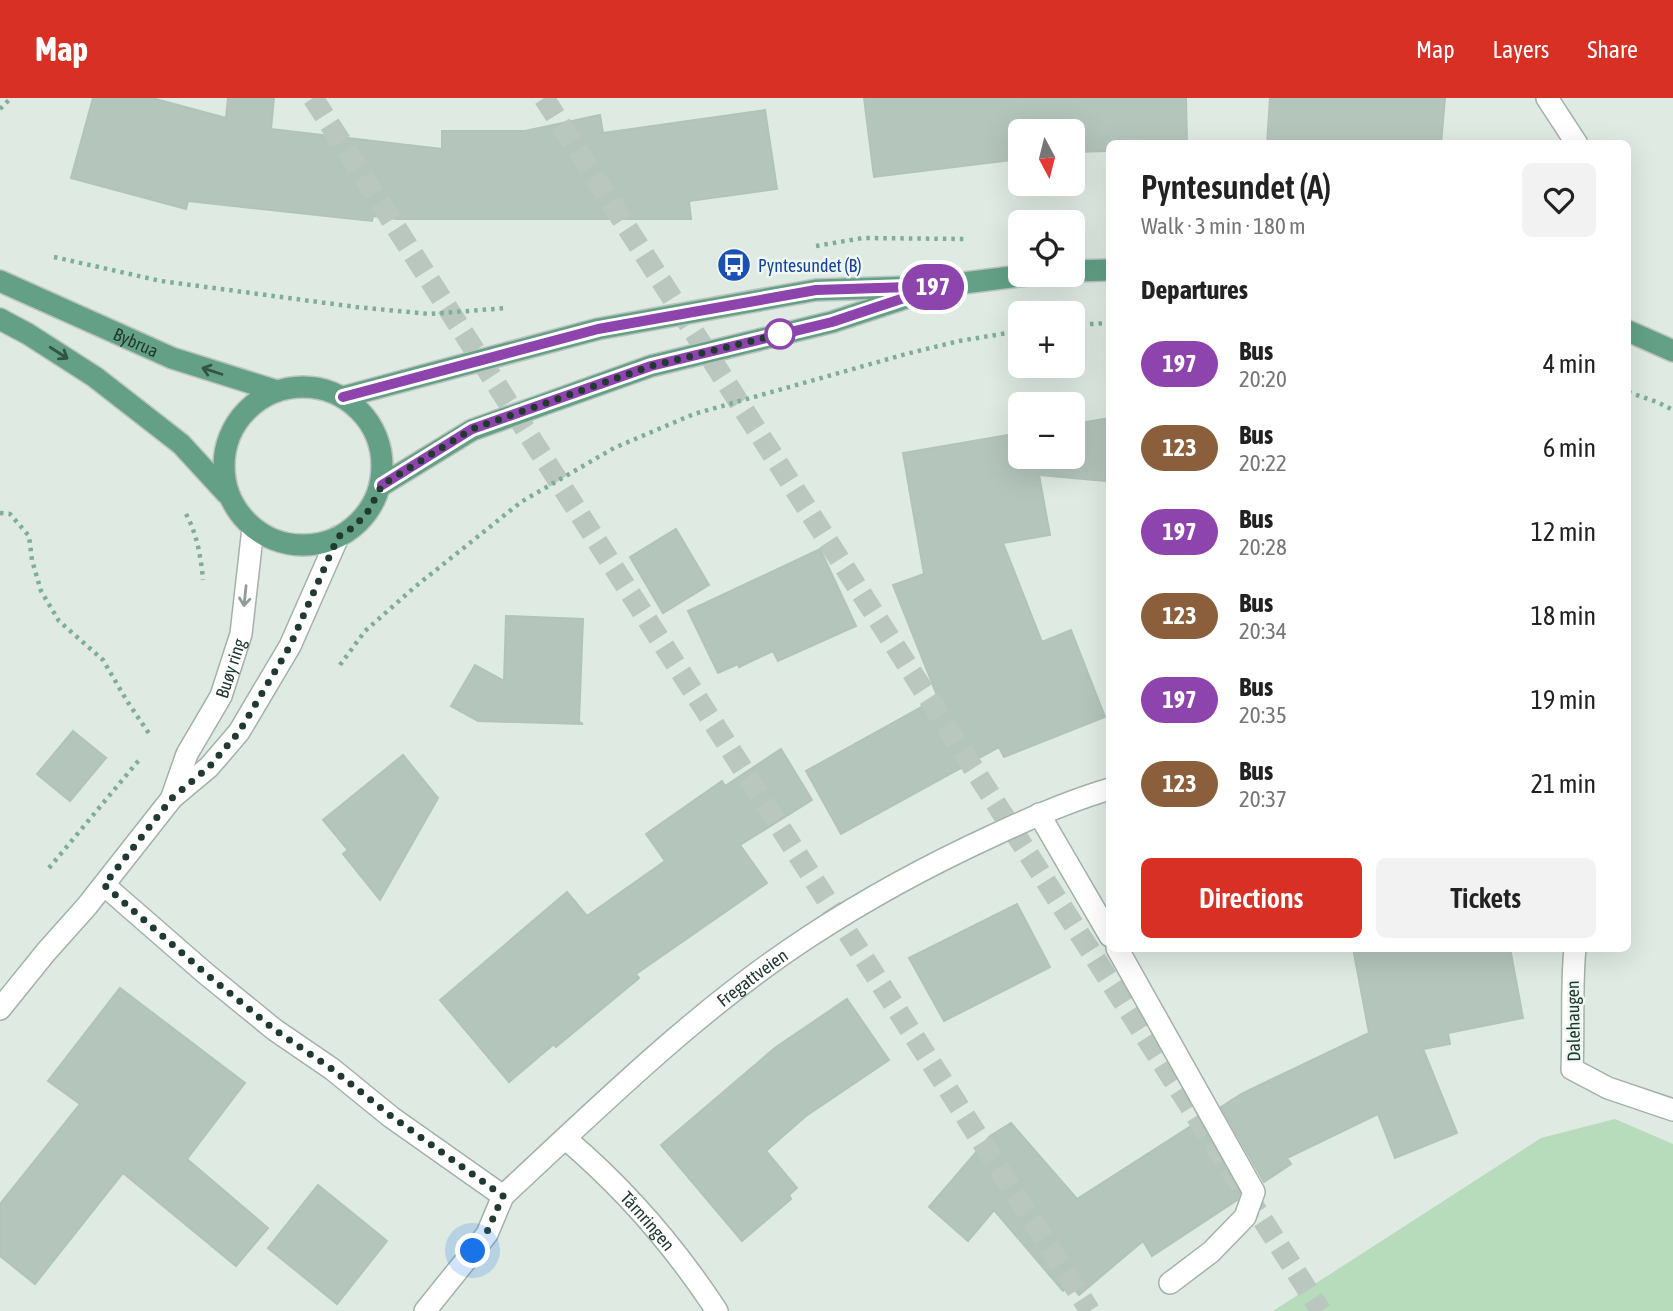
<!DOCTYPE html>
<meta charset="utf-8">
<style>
:root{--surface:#fff;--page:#f2f2f2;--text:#222;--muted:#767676;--accent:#d93025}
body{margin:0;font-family:"Asap Condensed",sans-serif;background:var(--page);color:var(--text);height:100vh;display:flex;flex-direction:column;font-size:26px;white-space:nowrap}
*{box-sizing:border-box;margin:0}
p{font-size:23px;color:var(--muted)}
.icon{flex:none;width:38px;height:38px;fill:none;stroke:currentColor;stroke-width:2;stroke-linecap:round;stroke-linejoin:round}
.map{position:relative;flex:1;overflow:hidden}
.drawer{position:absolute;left:1106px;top:42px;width:525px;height:812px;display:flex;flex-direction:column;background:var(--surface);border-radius:10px;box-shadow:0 7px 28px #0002}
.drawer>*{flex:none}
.badge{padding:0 14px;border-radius:23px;font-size:24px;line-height:46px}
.needle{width:46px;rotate:173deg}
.fabs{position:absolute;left:1008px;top:21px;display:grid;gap:14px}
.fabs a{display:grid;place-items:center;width:77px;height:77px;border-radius:10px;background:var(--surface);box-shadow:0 7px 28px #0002;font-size:35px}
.you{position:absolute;width:35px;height:35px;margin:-18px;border:5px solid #fff;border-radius:50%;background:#1a73e8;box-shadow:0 0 0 10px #1a73e833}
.map>.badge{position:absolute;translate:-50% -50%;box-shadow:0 0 0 4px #fff}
h2{padding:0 35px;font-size:26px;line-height:63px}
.round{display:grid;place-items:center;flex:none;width:74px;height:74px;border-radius:10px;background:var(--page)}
.summary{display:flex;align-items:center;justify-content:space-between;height:119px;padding:0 35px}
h1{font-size:33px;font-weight:600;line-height:52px}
.primary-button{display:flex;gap:14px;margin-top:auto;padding:14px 35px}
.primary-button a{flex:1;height:80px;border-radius:10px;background:var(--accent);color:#fff;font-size:28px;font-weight:600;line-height:80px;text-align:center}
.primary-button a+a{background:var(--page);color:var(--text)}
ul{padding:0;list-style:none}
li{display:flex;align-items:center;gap:21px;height:84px;padding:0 35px}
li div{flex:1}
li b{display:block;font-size:26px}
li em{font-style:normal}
li .badge{min-width:77px;font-weight:700;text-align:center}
header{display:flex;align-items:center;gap:42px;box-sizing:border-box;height:98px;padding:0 35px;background:var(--accent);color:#fff}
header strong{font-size:33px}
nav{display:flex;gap:38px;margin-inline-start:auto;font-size:24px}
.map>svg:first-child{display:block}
</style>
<header>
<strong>Map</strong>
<nav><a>Map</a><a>Layers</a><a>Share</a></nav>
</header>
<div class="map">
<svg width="1673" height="1213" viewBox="0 0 1673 1213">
<rect width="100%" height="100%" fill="#dfeae3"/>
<!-- green -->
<path fill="#b7dcbb" d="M 1615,1021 L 1673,1046 L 1673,1213 L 1273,1213 L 1541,1040 Z"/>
<!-- building -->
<path fill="#b4c5bc" stroke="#b1c4b9" stroke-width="2" d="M 93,0 L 152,0 L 226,20 L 228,0 L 274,0 L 271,31 L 442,51 L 442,33 L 525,33 L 600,17 L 603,35 L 765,12 L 777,91 L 689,103 L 691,121 L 397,121 L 373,118 L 372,123 L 188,103 L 186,111 L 71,80 Z
M 864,0 L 1186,0 L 1187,46 L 1110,46 L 1110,53 L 1073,54 L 1073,33 L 1020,33 L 1020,61 L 874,79 Z
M 1270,0 L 1445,0 L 1441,46 L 1267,46 Z
M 1110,320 L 1105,383 L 1039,377 L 1050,437 L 1003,445 L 1042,544 L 1071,532 L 1105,619 L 1004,659 L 999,649 L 841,736 L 806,673 L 938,600 L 893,487 L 924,476 L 903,355 L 1020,335 L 1020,359 L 1073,359 L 1073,326 Z
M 676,431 L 709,487 L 663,515 L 630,459 Z
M 820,451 L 856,528 L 778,563 L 773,553 L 739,569 L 738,566 L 718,575 L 688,513 Z
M 506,518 L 583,521 L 579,624 L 583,626 L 478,623 L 451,608 L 475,567 L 504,583 Z
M 73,633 L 106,660 L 70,703 L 37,676 Z
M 781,651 L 812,702 L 740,747 L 767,785 L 636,876 L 639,880 L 556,949 L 554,946 L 509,984 L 440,902 L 567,794 L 587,818 L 665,763 L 646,736 L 722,683 L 725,688 Z
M 403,657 L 438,700 L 380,802 L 343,756 L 348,752 L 323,722 Z
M 1017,806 L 1050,869 L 944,923 L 909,860 Z
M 1353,850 L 1510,850 L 1523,920 L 1448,935 L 1450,946 L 1423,951 L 1457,1035 L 1395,1060 L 1378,1016 L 1287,1060 L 1291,1066 L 1264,1084 L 1221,1009 L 1241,996 L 1369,935 Z
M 120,890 L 245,985 L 187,1061 L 268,1130 L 236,1168 L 123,1075 L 35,1186 L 0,1158 L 0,1106 L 80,1006 L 48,983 Z
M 847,901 L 889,962 L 806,1018 L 766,1053 L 797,1090 L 789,1097 L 791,1101 L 742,1143 L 661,1047 L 776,949 Z
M 1199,1023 L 1240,1095 L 1237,1102 L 1152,1158 L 1143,1143 L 1079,1197 L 1071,1187 L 1063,1193 L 994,1112 L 968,1143 L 929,1109 L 990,1038 L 1011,1025 L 1077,1101 Z
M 318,1087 L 387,1143 L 337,1206 L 268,1150 Z"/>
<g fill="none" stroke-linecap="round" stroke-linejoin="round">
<!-- highway-tunnel -->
<path stroke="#b9c7bf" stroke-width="21" stroke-dasharray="21 10" stroke-linecap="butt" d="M 313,0 L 1090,1213
M 544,0 L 1321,1213"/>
<!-- minor casing -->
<g stroke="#a2b2a9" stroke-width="24">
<g id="minor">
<path d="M 1547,0 L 1577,46"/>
<path id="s1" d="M 172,699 L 187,656 L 221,598 L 241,536 L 253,430"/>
<path d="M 1039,716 L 1110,838"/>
<path id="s2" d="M 104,787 L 205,875 L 275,932 L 332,971 L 391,1019 L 503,1098 C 601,1007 698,911 810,838 C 868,800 929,767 992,738 C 1030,720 1069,703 1110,691"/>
<path d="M 1117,850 L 1254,1094 L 1245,1119 L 1211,1154 L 1170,1185"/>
<path d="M 1575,850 C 1571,890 1574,930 1572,971 L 1608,990 L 1673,1012"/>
<path d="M 0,911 L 46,854 L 87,808 L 172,700 L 209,669 L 239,634 L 290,548 L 338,439"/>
<path id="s3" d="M 566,1041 C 625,1091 675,1149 717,1213"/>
<path d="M 425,1213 L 487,1136 L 503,1098"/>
</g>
</g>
<!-- major casing -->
<g stroke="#bcc4c1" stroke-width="24">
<g id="major">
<path d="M 1073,173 L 1110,172"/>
<path id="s4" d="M 0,183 L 172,260 L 277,293"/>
<path d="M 0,221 L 28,236 L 95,279 L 181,346 L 227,396"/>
<path d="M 1628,233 L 1673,253"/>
<circle cx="303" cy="368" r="79"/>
<path d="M 343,299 L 598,231 L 816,192 L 940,188 L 1027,177"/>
<path d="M 382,387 L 472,332 L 651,268 L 832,224 L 918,196"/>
</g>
</g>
<!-- path -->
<path stroke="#7fae97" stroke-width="4.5" stroke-dasharray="3.5 5" stroke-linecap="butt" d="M 0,11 L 11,0
M 816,148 L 863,140 L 964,141
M 54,159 L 161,183 L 356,209 L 430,216 L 506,210
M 1073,227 L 1110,225
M 1628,294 L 1657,304 L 1673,312
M 0,415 L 10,416 L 29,438 L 32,462 L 41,493 L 59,523 L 103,562 L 127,603 L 150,637
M 186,416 C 197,436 201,459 203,482
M 340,567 L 365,533 L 416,488 L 521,404 L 614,350 L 694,316 L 906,256 L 959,243 L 1020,233
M 49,770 L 139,662"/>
<!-- minor -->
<use href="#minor" stroke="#fff" stroke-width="21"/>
<!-- major -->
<use href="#major" stroke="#63a086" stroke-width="21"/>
</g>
<!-- one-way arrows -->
<defs><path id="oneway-shaft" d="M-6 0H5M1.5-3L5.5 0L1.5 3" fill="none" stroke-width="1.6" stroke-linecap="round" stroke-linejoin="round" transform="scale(1.75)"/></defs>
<g stroke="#315445">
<use href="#oneway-shaft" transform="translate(59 255) rotate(33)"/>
<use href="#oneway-shaft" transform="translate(212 273) rotate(-162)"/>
</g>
<use stroke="#909c97" href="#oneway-shaft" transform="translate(245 498) rotate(96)"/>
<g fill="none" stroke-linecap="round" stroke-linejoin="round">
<!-- line casing -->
<g stroke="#fff" stroke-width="16">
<path id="line" d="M 343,299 L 598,231 L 816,192 L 940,188 L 832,224 L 651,268 L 472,331 L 382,387"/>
</g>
<!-- line -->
<use href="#line" stroke="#8e44ad" stroke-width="10"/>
<!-- walk -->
<path stroke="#203a2f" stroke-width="7" stroke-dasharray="0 12.6" d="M 473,1153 L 486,1136 L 503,1098 L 391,1018 L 332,971 L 275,932 L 205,875 L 104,787 L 172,700 L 209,669 L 239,634 L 290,548 L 338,439 L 355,428 L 369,412 L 382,387 L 472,331 L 651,268 L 780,236"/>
</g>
<!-- icons -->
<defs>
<g id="bus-disc" transform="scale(1.75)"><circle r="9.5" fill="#1a4fb4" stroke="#eff7f2"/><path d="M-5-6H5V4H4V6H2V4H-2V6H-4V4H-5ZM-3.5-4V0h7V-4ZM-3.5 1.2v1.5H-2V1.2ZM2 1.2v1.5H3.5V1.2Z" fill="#fff"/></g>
</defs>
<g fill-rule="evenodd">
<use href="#bus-disc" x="734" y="167"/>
</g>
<!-- markers -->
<circle fill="#fff" stroke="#8e44ad" stroke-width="3.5" cx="780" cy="236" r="14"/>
<g text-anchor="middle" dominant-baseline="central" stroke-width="5" stroke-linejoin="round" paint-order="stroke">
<!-- transit labels -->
<g font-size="18" fill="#164399" stroke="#eff7f2" text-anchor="start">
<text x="758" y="167">Pyntesundet (B)</text>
</g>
<!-- street labels -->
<g font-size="18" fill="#203a2f" stroke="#eff7f2">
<text stroke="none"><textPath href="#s4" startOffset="149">Bybrua</textPath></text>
<text stroke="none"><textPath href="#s1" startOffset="142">Buøy ring</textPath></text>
<text stroke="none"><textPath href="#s2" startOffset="838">Fregattveien</textPath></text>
<text transform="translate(1573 923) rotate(-91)">Dalehaugen</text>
<text stroke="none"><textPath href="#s3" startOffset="116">Tårnringen</textPath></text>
</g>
</g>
</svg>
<div class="fabs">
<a><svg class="needle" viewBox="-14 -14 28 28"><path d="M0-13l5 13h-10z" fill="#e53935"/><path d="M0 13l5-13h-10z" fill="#767676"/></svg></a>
<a><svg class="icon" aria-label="locate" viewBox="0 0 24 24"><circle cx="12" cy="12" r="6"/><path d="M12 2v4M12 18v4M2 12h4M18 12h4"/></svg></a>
<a>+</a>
<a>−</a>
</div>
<div class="you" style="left:473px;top:1153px"></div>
<b class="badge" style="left:933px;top:189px;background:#8e44ad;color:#fff">197</b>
<section class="drawer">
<div class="summary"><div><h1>Pyntesundet (A)</h1><p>Walk · 3 min · 180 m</p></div><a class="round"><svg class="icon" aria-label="heart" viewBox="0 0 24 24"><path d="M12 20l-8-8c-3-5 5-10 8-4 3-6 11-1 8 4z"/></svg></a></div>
<h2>Departures</h2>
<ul>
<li><span class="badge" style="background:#8e44ad;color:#fff">197</span><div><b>Bus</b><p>20:20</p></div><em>4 min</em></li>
<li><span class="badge" style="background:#8b5e3c;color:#fff">123</span><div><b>Bus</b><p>20:22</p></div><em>6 min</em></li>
<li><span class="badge" style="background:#8e44ad;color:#fff">197</span><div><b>Bus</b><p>20:28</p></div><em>12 min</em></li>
<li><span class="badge" style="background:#8b5e3c;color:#fff">123</span><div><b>Bus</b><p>20:34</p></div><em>18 min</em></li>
<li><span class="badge" style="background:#8e44ad;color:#fff">197</span><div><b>Bus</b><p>20:35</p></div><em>19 min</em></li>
<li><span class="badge" style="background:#8b5e3c;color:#fff">123</span><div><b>Bus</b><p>20:37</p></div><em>21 min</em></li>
</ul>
<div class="primary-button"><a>Directions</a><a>Tickets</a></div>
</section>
</div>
